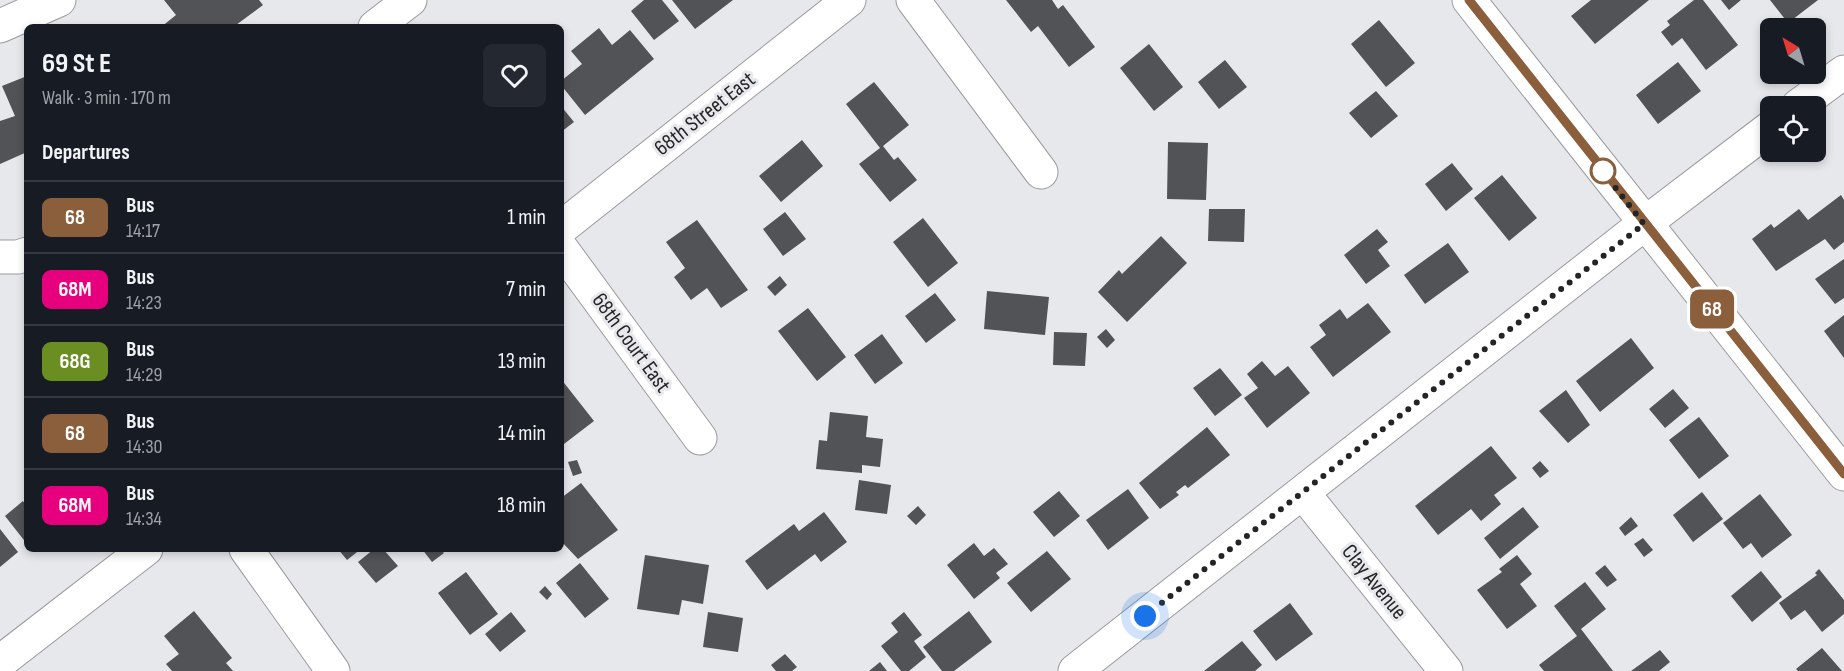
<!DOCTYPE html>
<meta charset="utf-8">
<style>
:root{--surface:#171b24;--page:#242831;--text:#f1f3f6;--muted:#9ea1a6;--line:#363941}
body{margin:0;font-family:"Sofia Sans Condensed",sans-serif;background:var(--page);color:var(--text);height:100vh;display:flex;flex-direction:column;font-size:22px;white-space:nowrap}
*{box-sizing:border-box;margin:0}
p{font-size:20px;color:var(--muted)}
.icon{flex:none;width:33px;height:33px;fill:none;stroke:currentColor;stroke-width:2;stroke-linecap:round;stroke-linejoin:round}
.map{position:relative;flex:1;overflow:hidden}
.drawer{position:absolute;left:24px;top:24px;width:540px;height:528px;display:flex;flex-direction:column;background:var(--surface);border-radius:9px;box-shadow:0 3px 9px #0003}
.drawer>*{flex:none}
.badge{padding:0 12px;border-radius:9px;font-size:21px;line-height:39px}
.needle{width:39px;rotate:322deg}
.controls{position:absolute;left:1760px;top:18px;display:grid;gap:12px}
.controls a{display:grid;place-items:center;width:66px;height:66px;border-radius:9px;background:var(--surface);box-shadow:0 3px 9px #0003;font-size:30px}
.you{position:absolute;width:30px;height:30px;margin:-15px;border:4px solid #fff;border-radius:50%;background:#1a73e8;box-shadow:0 0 0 9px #1a73e833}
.map>.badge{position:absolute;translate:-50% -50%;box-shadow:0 0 0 3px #fff}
h2{padding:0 18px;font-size:22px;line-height:54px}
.round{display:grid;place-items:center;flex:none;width:63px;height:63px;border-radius:9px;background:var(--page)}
.headline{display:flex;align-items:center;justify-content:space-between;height:102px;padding:0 18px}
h1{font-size:28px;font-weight:700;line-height:45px}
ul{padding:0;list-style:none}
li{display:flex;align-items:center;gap:18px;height:72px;padding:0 18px;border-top:2px solid var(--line)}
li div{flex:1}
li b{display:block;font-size:22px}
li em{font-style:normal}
li .badge{min-width:66px;font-weight:700;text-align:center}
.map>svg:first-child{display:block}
</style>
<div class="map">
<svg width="1844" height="671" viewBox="0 0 1844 671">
<rect width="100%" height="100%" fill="#e7e8ec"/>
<!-- building -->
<path fill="#525356" d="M 164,0 L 259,0 L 263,5 L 236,25 L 238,27 L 161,27 L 176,15 Z
M 644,0 L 662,0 L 679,21 L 654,40 L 631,11 Z
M 672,0 L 733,0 L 695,29 Z
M 1006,0 L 1052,0 L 1058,9 L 1063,5 L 1095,47 L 1069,67 L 1038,26 L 1031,32 Z
M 1591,0 L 1649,0 L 1595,44 L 1571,16 Z
M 1694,0 L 1703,0 L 1738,45 L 1706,70 L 1682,38 L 1672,46 L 1661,32 L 1670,25 L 1667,21 Z
M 1721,0 L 1741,0 L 1729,10 Z
M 1770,0 L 1818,0 L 1788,23 Z
M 1379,20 L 1415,63 L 1386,87 L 1351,44 Z
M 599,28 L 612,45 L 630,30 L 654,59 L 585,115 L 561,85 L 561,81 L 582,64 L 571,51 Z
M 1149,44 L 1183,87 L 1154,111 L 1120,68 Z
M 1225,60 L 1247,87 L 1219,109 L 1198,82 Z
M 1678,62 L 1701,91 L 1658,124 L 1636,95 Z
M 27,76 L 27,152 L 0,164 L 0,121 L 15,116 L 2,86 Z
M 874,82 L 909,125 L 883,146 L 894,160 L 898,157 L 917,180 L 890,202 L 859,164 L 880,148 L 846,104 Z
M 1376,91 L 1398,116 L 1371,138 L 1349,113 Z
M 561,106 L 574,122 L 561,132 Z
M 802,140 L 823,166 L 781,202 L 759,176 Z
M 1168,142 L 1208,143 L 1206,200 L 1167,199 Z
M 1452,163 L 1473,189 L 1446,211 L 1425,184 Z
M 1502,175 L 1537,218 L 1509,241 L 1474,198 Z
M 1841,195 L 1844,200 L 1844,242 L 1834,250 L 1825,239 L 1776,271 L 1752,239 L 1771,224 L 1774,228 L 1799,209 L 1808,220 Z
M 1209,209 L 1245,209 L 1244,242 L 1208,241 Z
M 785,212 L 806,239 L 783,256 L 763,229 Z
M 923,218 L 958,263 L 928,287 L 893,242 Z
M 697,220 L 748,290 L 721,308 L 707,288 L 691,300 L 674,277 L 685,268 L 666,242 Z
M 1377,229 L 1388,242 L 1378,250 L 1390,266 L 1366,284 L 1344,255 Z
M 1161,236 L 1187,263 L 1127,322 L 1098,292 L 1119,270 L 1122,274 Z
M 1448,243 L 1469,272 L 1425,304 L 1404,275 Z
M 1844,259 L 1844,298 L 1835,304 L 1815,279 Z
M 780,276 L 787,285 L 775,296 L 767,287 Z
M 987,291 L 1049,297 L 1045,335 L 984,329 Z
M 935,293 L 956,320 L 926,343 L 905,316 Z
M 1368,303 L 1391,332 L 1333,377 L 1310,347 L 1326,335 L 1319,325 L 1340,309 L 1347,319 Z
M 808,308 L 846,357 L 817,381 L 778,331 Z
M 1844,315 L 1844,358 L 1824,331 Z
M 1106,329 L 1115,340 L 1107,348 L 1097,337 Z
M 1054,332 L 1087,333 L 1085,366 L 1053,365 Z
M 882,334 L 903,363 L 875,384 L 854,355 Z
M 1631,338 L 1654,368 L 1600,412 L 1576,381 Z
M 1262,361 L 1275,376 L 1288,366 L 1310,393 L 1267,428 L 1244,398 L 1258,388 L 1247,374 Z
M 1220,368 L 1242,395 L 1215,416 L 1193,388 Z
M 561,379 L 594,421 L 564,444 L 561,440 Z
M 1673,389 L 1689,408 L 1665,428 L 1649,409 Z
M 1566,390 L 1590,425 L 1568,443 L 1539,411 Z
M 830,412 L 868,416 L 866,437 L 883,439 L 880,467 L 862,465 L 862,473 L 816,469 L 819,440 L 827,441 Z
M 1699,417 L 1729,456 L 1699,479 L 1669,440 Z
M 1207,427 L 1230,455 L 1188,488 L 1185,485 L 1176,492 L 1179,495 L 1160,509 L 1139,483 Z
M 1491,446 L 1517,478 L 1494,495 L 1501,504 L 1481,521 L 1471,509 L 1438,535 L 1415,506 Z
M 577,460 L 582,473 L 573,476 L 568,462 Z
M 1540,461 L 1549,471 L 1540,478 L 1532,468 Z
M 859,480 L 891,485 L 887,514 L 855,510 Z
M 581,483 L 618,530 L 578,559 L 561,541 L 561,498 Z
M 1128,489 L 1149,518 L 1108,550 L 1086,520 Z
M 1059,491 L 1080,516 L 1054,537 L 1033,512 Z
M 1702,492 L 1723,519 L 1693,542 L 1673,515 Z
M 1760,494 L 1792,535 L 1762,558 L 1751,543 L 1743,549 L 1723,523 Z
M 23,501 L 27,507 L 27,544 L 5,516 Z
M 918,506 L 926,515 L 916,525 L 907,516 Z
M 1523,507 L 1539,527 L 1500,559 L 1484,538 Z
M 824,512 L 847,542 L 821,562 L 815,554 L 767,590 L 745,561 L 794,524 L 799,531 Z
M 1631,517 L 1638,526 L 1625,536 L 1619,528 Z
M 0,529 L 18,552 L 0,567 Z
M 1643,538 L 1653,550 L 1644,557 L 1634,544 Z
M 974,543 L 984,556 L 994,548 L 1008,564 L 996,573 L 1000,578 L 974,599 L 947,565 Z
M 338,549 L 361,549 L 347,560 Z
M 374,549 L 383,549 L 398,566 L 376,583 L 358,562 Z
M 422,549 L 440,549 L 444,553 L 432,562 Z
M 1047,551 L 1071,579 L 1031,612 L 1007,583 Z
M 645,555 L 709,565 L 703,604 L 682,600 L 679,615 L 637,609 Z
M 1517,555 L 1532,574 L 1520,584 L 1537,606 L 1507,629 L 1477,590 L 1502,572 L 1499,569 Z
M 580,563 L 609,599 L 585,618 L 556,583 Z
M 1605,565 L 1617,580 L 1607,587 L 1595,573 Z
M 1819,569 L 1844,600 L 1844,614 L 1822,632 L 1805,610 L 1791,620 L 1779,603 L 1817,575 L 1815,573 Z
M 1761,571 L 1782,597 L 1752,622 L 1731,596 Z
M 466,572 L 498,614 L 470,635 L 438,593 Z
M 1585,582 L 1606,609 L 1581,629 L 1613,671 L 1544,671 L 1539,665 L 1577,636 L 1554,606 Z
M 545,586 L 552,594 L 547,600 L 539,592 Z
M 1290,603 L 1313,634 L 1276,661 L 1253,631 Z
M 194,611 L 232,658 L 226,663 L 233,671 L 172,671 L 166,664 L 179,654 L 164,636 Z
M 969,611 L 992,642 L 954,671 L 942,671 L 923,647 Z
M 511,612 L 526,631 L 500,652 L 485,634 Z
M 708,612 L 743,618 L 738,652 L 703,647 Z
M 904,612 L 922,635 L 914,641 L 926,657 L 909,671 L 901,671 L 881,646 L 898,632 L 891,623 Z
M 1242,641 L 1262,665 L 1255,671 L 1204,671 Z
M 1822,648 L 1842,671 L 1798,671 L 1796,669 Z
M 1660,650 L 1670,662 L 1659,671 L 1631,671 Z
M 785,654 L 797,667 L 792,671 L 776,671 L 771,665 Z
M 880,662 L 887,671 L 869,671 Z"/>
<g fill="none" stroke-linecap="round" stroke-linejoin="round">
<!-- minor casing -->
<g stroke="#9a9a9e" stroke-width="35">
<path id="minor" d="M 913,0 L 1041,172
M 1469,0 L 1844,474
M 0,26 L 59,0
M 375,27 L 410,0
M 1798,106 L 1844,72
M 561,228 L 849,0
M 561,248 L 700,438
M 0,257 L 18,257 L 27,254
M 1303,493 L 1446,671
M 246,549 L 333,671
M 0,662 L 146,549
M 1075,671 L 1644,224 L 1770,128"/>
</g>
<!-- minor -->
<use href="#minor" stroke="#fff" stroke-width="33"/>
</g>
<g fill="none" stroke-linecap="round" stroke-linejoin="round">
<!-- line casing -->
<g stroke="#fff" stroke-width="14">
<path id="line" d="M 1469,0 L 1844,474"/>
</g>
<!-- line -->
<use href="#line" stroke="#8b5e3c" stroke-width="9"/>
<!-- walk -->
<path stroke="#242425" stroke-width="6" stroke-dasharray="0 10.8" d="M 1145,616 L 1644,224 L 1600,168 L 1603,171"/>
</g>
<!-- markers -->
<circle fill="#fff" stroke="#8b5e3c" stroke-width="3" cx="1603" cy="171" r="12"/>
<g text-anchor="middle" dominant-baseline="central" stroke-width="6" stroke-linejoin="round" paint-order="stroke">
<!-- street labels -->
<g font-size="22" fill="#242425" stroke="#e7e8ec">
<text transform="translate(705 114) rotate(-38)">68th Street East</text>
<text transform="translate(631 343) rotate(54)">68th Court East</text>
<text transform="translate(1374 582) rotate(51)">Clay Avenue</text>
</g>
</g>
</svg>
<div class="controls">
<a><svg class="needle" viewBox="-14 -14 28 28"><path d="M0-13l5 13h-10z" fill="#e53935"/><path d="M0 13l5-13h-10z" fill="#9ea1a6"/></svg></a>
<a><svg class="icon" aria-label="locate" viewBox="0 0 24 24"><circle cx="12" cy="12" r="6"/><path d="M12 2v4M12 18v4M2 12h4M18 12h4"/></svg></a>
</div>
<div class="you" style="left:1145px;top:616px"></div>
<b class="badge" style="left:1712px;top:309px;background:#8b5e3c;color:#fff">68</b>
<section class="drawer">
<div class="headline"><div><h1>69 St E</h1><p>Walk · 3 min · 170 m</p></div><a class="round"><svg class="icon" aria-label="heart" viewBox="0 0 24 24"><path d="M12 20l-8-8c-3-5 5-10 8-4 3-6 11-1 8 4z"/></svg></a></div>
<h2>Departures</h2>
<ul>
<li><span class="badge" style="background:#8b5e3c;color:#fff">68</span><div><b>Bus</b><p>14:17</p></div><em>1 min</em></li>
<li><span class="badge" style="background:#e6007e;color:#fff">68M</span><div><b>Bus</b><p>14:23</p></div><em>7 min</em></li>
<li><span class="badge" style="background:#6b8e23;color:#fff">68G</span><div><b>Bus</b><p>14:29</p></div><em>13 min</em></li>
<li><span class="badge" style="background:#8b5e3c;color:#fff">68</span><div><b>Bus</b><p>14:30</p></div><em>14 min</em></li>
<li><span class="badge" style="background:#e6007e;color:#fff">68M</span><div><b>Bus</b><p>14:34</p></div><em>18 min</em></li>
</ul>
</section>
</div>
